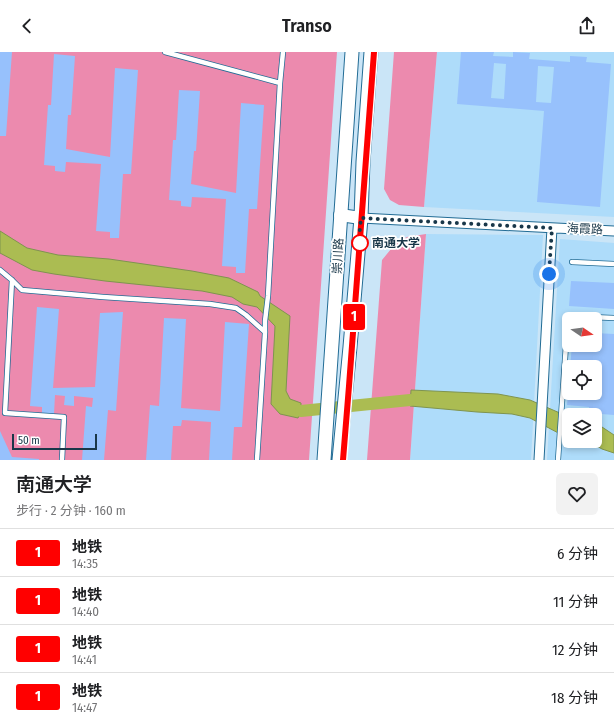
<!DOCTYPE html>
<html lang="zh">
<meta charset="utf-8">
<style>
:root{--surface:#fff;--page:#f2f2f2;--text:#202124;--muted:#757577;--line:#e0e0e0}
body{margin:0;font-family:"Fira Sans Condensed","Noto Sans SC",sans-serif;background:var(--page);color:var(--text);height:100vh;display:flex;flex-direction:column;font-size:15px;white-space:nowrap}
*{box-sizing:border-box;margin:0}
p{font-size:13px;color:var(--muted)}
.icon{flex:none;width:22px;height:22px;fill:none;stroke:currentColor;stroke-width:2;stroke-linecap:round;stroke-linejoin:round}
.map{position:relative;height:408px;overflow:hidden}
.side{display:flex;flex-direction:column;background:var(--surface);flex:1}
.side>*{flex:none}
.badge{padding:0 8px;border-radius:3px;font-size:14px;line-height:26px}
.needle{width:26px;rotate:103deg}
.fabs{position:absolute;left:562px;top:260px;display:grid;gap:8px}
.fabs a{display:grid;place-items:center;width:40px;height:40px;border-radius:6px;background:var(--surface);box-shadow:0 2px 6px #0003;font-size:20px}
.scale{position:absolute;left:12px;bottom:10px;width:85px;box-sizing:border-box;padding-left:4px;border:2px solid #193749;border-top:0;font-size:11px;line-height:14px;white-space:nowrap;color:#193749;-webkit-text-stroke:3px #fff;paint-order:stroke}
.you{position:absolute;width:20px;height:20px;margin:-10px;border:3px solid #fff;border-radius:50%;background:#1a73e8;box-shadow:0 0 0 6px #1a73e833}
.map>.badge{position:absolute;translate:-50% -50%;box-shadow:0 0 0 2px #fff}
.round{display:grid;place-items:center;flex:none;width:42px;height:42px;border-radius:6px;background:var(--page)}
.head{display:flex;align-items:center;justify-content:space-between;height:68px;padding:0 16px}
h1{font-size:19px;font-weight:600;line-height:30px}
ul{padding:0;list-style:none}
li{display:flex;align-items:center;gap:12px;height:48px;padding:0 16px;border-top:1px solid var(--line)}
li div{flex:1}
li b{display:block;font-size:15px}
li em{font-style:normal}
li .badge{min-width:44px;font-weight:700;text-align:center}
header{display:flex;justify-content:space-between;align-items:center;height:52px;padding:0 16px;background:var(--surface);font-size:18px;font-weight:600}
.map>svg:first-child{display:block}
</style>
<header><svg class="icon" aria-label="back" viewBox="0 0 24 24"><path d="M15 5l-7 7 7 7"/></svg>Transo<svg class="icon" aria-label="share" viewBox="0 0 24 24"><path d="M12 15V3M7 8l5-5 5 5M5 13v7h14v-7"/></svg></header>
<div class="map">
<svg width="614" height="408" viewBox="0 0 614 408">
<rect width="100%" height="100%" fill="#cae5f7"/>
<!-- built -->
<path fill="#aedcfa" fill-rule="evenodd" d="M 437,0 L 614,0 L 614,165 L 424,155 Z
M 426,182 L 543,183 L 531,408 L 410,408 Z
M 560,187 L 614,191 L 614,408 L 547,408 ZM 569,267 L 595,267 L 595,293 L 569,293 ZM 569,315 L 595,315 L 595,341 L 569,341 ZM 569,363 L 595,363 L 595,389 L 569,389 Z"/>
<!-- green -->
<path fill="#ec8aae" d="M 0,0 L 337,0 L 309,408 L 0,408 Z
M 394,0 L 437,0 L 424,155 L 399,153 L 390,148 L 384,137 Z
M 426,182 L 410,408 L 367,408 L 382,208 L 396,191 L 407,185 Z"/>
<!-- water -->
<path fill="#abbc52" stroke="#7f944f" d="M 0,179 L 27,196 L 58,203 L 109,207 L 192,219 L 229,226 L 258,240 L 260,244 L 290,264 L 286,339 L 290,347 L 301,351 L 301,359 L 298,366 L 280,362 L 271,352 L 275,274 L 257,255 L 243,252 L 232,245 L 202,239 L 105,229 L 54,222 L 32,218 L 0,201 Z
M 411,338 L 498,342 L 530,348 L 569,365 L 569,385 L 564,384 L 530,366 L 512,362 L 477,360 L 410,354 Z
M 595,373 L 599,373 L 614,383 L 614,401 L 602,397 L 588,389 L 595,389 Z"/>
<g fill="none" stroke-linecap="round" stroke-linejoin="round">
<!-- canal -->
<path stroke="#abbc52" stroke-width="12" d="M 301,359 L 410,348"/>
</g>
<!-- building -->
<path fill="#97c1fc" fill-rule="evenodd" d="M 0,0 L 12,0 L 6,84 L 0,84 Z
M 461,0 L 494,0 L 493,4 L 513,5 L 513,0 L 530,1 L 529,7 L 570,10 L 570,4 L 587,5 L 586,10 L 611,12 L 600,155 L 537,150 L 544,59 L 457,52 ZM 494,11 L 506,12 L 504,47 L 491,46 ZM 538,14 L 554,15 L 551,51 L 536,50 Z
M 54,2 L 75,4 L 71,63 L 68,63 L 66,97 L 110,105 L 115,16 L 138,18 L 131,122 L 123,122 L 119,186 L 110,186 L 110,180 L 96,179 L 101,112 L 66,110 L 65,120 L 55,119 L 55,114 L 44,113 L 48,53 L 51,53 Z
M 179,38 L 200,39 L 196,99 L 194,99 L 191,132 L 236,141 L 241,51 L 264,53 L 257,157 L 249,157 L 245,221 L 236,221 L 236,215 L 222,214 L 226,147 L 192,145 L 191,155 L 181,154 L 181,149 L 169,148 L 173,88 L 176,88 Z
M 571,229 L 614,231 L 614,257 L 569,254 Z
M 37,255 L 59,257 L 53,336 L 95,335 L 100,261 L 123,260 L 116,359 L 108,358 L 104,408 L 82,408 L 86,354 L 92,355 L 93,346 L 74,344 L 74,354 L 64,353 L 65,344 L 55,343 L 54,362 L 42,361 L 42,355 L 30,354 Z
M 164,266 L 186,267 L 181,356 L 220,359 L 225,270 L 249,272 L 242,375 L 234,375 L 232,408 L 209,408 L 211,370 L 182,368 L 181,374 L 173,374 L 171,408 L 146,408 L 150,353 L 159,354 Z
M 595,281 L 614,282 L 614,363 L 589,361 L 589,355 L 567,353 L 568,341 L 595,341 L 595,315 L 570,315 L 572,293 L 595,293 Z
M 0,379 L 12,405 L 39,407 L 39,408 L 0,408 Z"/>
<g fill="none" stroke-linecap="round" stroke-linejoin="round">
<!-- service casing -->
<g stroke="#226c95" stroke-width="6">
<path id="service" d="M 165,0 L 280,31
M 572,210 L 614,212
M 0,218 L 12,228 L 22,238 L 103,245 L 210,252 L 236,256 L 246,263 L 265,280
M 12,228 L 5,361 L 64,365 L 62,408
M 257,408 L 265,281 L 265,269 L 268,244 L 280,31 L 283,0
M 558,408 L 568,264 L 614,266"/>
</g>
<!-- minor casing -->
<g stroke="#226c95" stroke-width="11">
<path id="minor" d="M 361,166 L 614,179
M 539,408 L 552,176"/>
</g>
<!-- tertiary casing -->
<g stroke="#226c95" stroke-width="14">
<path id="tertiary" d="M 340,163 L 361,166"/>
</g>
<!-- secondary casing -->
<g stroke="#226c95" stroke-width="15">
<path id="secondary" d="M 324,408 L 352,0
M 339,408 L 350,295 L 361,166 L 363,110 L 371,0"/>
</g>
<!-- service -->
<use href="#service" stroke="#fff" stroke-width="4.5"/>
<!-- minor -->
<use href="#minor" stroke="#fff" stroke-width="9"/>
<!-- tertiary -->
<use href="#tertiary" stroke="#fff" stroke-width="12"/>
<!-- secondary -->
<use href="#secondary" stroke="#fff" stroke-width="13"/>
</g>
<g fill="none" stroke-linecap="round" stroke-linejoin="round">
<!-- line casing -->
<g stroke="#fff" stroke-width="9">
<path id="line" d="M 343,408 L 349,334 L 374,0"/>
</g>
<!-- line -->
<use href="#line" stroke="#f00" stroke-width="6"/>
<!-- walk -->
<path stroke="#193749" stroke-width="4" stroke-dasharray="0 7.2" d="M 360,191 L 358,195 L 361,166 L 552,176 L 549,222"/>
</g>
<!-- markers -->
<circle fill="#fff" stroke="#f00" stroke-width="2" cx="360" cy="191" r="8"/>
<g text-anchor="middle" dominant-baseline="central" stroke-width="3.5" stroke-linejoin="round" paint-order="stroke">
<!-- street labels -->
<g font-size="12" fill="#193749" stroke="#fff">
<text transform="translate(585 177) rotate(2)">海霞路</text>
<text transform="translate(338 204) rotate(-87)">崇川路</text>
</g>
<!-- stop labels -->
<g font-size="12" font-weight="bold" fill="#193749" stroke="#fff" text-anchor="start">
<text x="372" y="191">南通大学</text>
</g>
</g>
</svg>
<div class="fabs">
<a><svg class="needle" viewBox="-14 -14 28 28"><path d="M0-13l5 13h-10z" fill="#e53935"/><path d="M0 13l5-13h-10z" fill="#757577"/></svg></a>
<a><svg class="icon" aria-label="locate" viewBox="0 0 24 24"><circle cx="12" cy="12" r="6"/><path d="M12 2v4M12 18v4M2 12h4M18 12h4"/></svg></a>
<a><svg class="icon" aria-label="layers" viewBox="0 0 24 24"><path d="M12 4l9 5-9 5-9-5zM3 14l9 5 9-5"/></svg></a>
</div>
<div class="scale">50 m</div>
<div class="you" style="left:549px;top:222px"></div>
<b class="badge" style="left:354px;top:265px;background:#f00;color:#fff">1</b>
</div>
<section class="side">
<div class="head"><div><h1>南通大学</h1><p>步行 · 2 分钟 · 160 m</p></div><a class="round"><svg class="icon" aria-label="heart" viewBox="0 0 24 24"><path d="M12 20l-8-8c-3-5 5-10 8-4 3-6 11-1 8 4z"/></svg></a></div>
<ul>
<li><span class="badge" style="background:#f00;color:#fff">1</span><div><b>地铁</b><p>14:35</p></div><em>6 分钟</em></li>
<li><span class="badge" style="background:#f00;color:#fff">1</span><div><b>地铁</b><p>14:40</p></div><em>11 分钟</em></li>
<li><span class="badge" style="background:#f00;color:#fff">1</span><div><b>地铁</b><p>14:41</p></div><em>12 分钟</em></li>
<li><span class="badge" style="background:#f00;color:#fff">1</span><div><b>地铁</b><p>14:47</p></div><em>18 分钟</em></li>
</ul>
</section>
